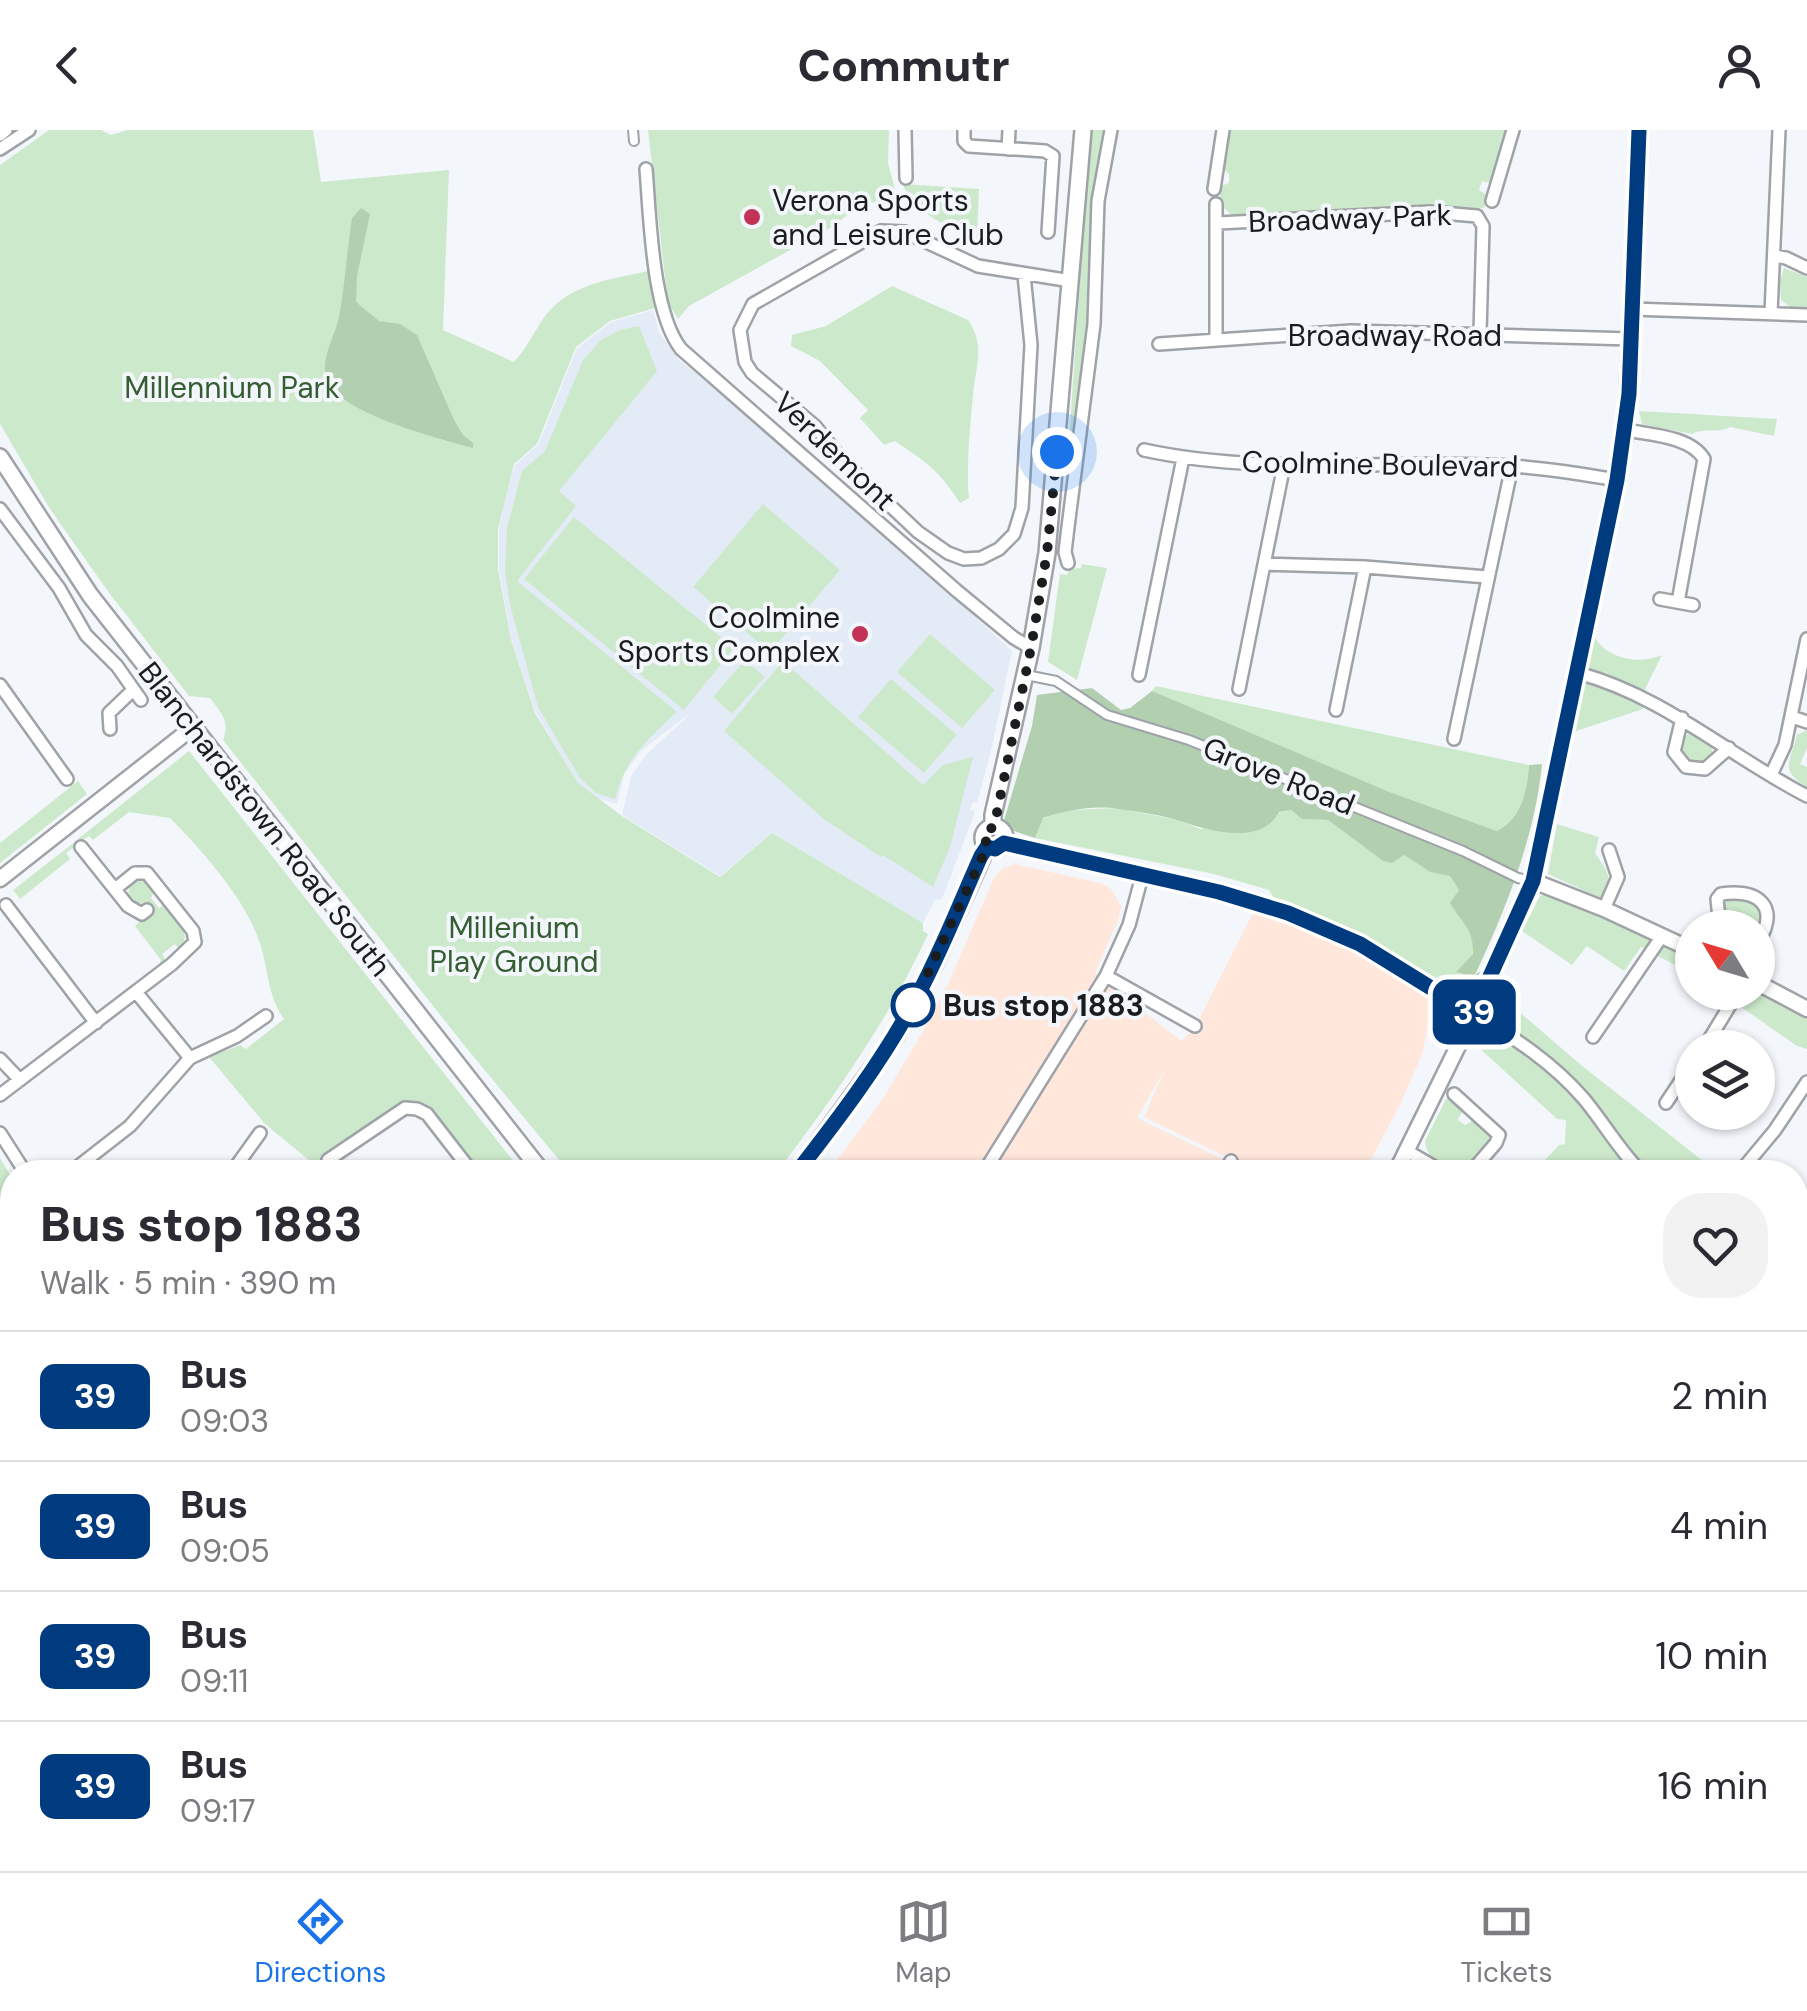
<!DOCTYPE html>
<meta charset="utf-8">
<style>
:root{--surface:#fff;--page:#f2f2f3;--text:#2b2b33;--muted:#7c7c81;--line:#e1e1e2;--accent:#1a73e8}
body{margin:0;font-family:"DM Sans",sans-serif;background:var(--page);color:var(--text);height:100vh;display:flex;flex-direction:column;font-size:38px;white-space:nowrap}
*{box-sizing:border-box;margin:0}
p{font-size:32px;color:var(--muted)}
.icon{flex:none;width:55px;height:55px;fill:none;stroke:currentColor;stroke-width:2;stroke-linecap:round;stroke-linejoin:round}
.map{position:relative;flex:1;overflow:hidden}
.details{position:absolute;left:0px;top:1030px;width:1808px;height:712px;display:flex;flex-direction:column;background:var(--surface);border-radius:40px 40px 0 0;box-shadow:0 2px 8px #0004}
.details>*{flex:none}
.badge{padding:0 20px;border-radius:15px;font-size:35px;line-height:65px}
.needle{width:65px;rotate:308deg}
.fabs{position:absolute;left:1675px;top:780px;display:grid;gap:20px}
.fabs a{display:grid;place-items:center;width:100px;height:100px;border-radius:50%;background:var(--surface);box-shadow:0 2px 8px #0004;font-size:50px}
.you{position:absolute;width:50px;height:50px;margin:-25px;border:8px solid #fff;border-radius:50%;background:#1a73e8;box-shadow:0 0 0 15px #1a73e833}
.map>.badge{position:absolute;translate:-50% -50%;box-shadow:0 0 0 5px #fff}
.round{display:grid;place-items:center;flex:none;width:105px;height:105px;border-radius:40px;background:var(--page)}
.head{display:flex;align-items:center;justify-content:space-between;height:170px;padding:0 40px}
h1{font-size:48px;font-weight:800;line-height:75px}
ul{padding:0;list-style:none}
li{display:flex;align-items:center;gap:30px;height:130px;padding:0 40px;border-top:2px solid var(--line)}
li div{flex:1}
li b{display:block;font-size:38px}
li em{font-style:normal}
li .badge{min-width:110px;font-weight:700;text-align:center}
header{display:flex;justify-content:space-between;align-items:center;height:130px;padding:0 40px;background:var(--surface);font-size:45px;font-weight:800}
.dock{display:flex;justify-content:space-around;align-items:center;height:140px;border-top:2px solid var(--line);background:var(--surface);font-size:28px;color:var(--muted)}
.dock a{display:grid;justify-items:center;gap:5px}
.dock .active{color:var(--accent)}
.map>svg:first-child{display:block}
</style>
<header><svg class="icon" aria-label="back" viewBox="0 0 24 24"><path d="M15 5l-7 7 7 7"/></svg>Commutr<svg class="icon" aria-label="person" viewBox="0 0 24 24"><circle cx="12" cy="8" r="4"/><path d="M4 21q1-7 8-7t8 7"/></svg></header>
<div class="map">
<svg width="1807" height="1741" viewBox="0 0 1807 1741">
<rect width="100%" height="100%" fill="#f3f7fc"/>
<!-- built -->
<path fill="#e3ebf7" d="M 653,180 L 659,202 L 679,230 L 797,323 L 1012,521 L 991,621 L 977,673 L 973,672 L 970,680 L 975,682 L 942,769 L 935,770 L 923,793 L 772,703 L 720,746 L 622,685 L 631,646 L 647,624 L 692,582 L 642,620 L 624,644 L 617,674 L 596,668 L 578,653 L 535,581 L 511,509 L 499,439 L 499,399 L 506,365 L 515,335 L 538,315 L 577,218 L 611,192 Z
M 12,1546 L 12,1593 L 0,1603 L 0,1547 Z
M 867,1730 L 1026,1730 L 1041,1741 L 855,1741 Z"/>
<!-- industrial -->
<path fill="#ffe7dc" d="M 1015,734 L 1104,754 L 1112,760 L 1121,776 L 1119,788 L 1095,843 L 1181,911 L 1194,899 L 1253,783 L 1331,809 L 1363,825 L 1433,871 L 1422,924 L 1399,977 L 1364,1042 L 1257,1042 L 1144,987 L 1165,939 L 1137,988 L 1249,1042 L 828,1042 L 884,967 L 922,903 L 949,852 L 994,748 L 1003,738 Z"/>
<!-- green -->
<path fill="#cde9cb" d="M 49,0 L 101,0 L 111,5 L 128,0 L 313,0 L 321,52 L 449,40 L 443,200 L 514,232 C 526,219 532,206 541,192 C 565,154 608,150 648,141 L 655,178 L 610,191 L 576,217 L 537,314 L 514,334 L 498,399 L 498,439 L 511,510 L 535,583 L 578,653 L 622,686 L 720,747 L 772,703 L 923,793 L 923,801 L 928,804 C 888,891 834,967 777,1042 L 569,1042 L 464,915 L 223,610 C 230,591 222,584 210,568 L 189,566 L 107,460 L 50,379 L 0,294 L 0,35 Z
M 648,0 L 889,0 L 888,33 L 896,63 L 881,71 L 861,75 L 830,98 L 689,176 L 678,189 L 668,173 Z
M 1090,0 L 1106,0 L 1091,100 L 1088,206 L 1062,414 Z
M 1229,0 L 1507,0 L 1495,47 L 1490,53 L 1482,51 L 1479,60 L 1488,66 L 1484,78 L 1400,77 L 1235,88 L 1223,77 L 1218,57 L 1229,53 L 1229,44 L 1222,38 Z
M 903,54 L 979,59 L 977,111 C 952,98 910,82 903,54 Z
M 1784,138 L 1807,147 L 1807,178 L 1790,177 L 1781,170 L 1780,152 Z
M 892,156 L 968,190 C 986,214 975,239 973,266 C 970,293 966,342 969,368 L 960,373 C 938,339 927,333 895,311 L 884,315 L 860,288 L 868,280 L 820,231 L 791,216 L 792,205 L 826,196 Z
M 639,196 L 657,241 L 559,361 L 576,376 L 517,451 L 677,582 C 647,609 625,629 615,669 L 596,663 L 580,648 L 538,577 L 510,475 L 505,441 L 507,398 L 522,341 L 545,321 L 583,230 L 601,210 L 620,200 Z
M 1639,281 L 1777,289 L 1774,306 L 1730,297 C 1718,304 1705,297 1692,304 L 1642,294 Z
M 763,374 L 840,440 L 770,522 L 693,457 Z
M 574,387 L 734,518 L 684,580 L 524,449 Z
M 1082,434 L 1107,438 L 1077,550 L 1048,532 L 1060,444 L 1067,445 L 1070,439 L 1081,438 Z
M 1592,502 C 1603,528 1637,536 1662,525 L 1646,557 L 1643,579 L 1570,603 Z
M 930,504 L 995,560 L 962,598 L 897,542 Z
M 745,530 L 765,547 L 732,584 L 713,567 Z
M 783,531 L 923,655 L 943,635 L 973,627 L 950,717 L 933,757 L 883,725 L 881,727 L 825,690 L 724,601 Z
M 891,549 L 957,605 L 924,643 L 858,587 Z
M 1156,556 L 1529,635 C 1527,661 1522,688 1497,701 L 1387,661 L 1185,576 L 1152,561 Z
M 1807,600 L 1807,618 L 1800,634 L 1807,637 L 1807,657 C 1779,640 1790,633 1797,605 Z
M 1689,604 L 1696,605 L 1711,615 L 1713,623 L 1706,633 L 1696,635 L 1679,624 L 1683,607 Z
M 189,621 L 522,1042 L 475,1042 L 419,974 L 337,1016 L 322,1028 L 326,1037 L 321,1040 L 265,994 L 209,927 L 240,915 L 246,919 L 284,889 C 266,864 269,836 258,808 C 244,768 200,718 170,688 L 129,682 L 93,710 L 89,706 L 80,712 L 78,709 Z
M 78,651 L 87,664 L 0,733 L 0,713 Z
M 1117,678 L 1178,690 L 1200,699 L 1291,680 L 1302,689 L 1328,690 L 1383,731 L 1404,725 L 1430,742 L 1450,745 L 1459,760 L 1456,782 C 1469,796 1474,804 1473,824 L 1457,842 L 1474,847 L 1464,853 L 1455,850 L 1451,857 L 1365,806 L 1275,770 L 1269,760 L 1214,744 L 1035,708 L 1042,689 L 1067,680 Z
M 1557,694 L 1599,707 L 1595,723 C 1606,739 1617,751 1600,768 L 1548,744 Z
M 76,711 L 78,714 L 66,723 L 70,729 L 20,769 L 13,760 Z
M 140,749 L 145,749 L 155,761 L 151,768 L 159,778 L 165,774 C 176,788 193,802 180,819 L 175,814 L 162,824 L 166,831 L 158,837 L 161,830 L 135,796 L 151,782 L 143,773 L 136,775 L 128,766 L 130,754 Z
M 1546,764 L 1692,826 L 1692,844 L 1641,817 L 1624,841 L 1587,816 L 1572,835 L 1522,801 L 1540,766 Z
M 1726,768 L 1759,775 L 1764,786 L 1758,803 L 1758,798 L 1724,797 L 1723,772 Z
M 1758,861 L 1807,886 L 1807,919 L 1797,916 L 1721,863 Z
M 1502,867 L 1581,935 L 1717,1042 L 1598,1042 L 1586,1032 L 1559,1035 L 1550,1042 L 1534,1042 L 1559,1015 L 1565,1014 L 1566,990 L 1557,989 L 1476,915 Z
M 1448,965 L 1463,980 L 1458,990 L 1465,995 L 1475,989 L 1493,1007 L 1465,1042 C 1446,1042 1427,1031 1425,1011 Z
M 0,1028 L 12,1048 L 12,1162 L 3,1158 L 0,1162 Z
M 0,1166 C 18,1191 20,1232 0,1257 Z
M 7,1689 L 12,1690 L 12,1730 L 57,1730 L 70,1741 L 0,1741 L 0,1694 Z
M 517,1730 L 566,1730 L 561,1741 L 527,1741 Z
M 786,1730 L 840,1730 L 834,1741 L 800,1741 Z"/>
<!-- forest -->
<path fill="#b2cfaf" d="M 361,78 L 370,84 L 357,146 L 356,172 L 379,191 L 400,194 L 417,205 L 454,290 L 463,305 L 473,313 L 473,318 C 440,309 333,282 326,247 C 321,227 335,206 339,187 C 345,155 347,121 352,88 Z
M 1092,558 L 1121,580 L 1130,578 L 1152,561 L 1387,661 L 1497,701 C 1522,688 1527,661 1529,635 L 1542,634 C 1535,707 1505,781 1474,847 L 1456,842 L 1473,824 C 1474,799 1462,793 1450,773 L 1459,760 L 1450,746 L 1430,742 L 1404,725 L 1392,733 L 1383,731 L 1328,690 L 1302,689 L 1291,680 L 1279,682 C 1261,716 1210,701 1180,691 C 1162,685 1139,682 1119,679 C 1094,675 1067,680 1043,688 L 1035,708 L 1002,697 L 1032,596 L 1037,565 Z
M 1662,1730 L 1766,1730 L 1748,1741 L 1647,1741 Z"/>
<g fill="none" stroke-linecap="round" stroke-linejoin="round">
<!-- canal -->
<path stroke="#71a2ac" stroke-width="10" d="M 1795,1726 L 1807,1719
M 1771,1741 L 1788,1730"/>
<!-- pedestrian casing -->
<g stroke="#9fa3a8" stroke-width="12">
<path id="pedestrian" d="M 633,0 L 634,11
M 1026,545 L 1056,551 L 1107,585 L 1189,610 L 1463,721 L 1518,748 L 1533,751"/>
</g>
<!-- minor casing -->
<g stroke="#9fa3a8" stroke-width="16">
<path id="minor" d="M 905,0 L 906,48
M 964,0 L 964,11 L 969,16 L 1045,21 L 1053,26 L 1048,102
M 0,5 L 6,0
M 0,19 L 29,0
M 1008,19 L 1009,0
M 646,39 C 650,87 652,182 681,219 L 957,461 L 1014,508 L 1031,518
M 1214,59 L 1223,0
M 1492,71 L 1513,0
M 1218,93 L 1430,82 L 1477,86 L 1483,96 L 1480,203
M 1775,126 L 1786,128 L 1807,138
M 1024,145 L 1031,215 L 1022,378 L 1014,404 L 999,419 L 981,428 L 964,429 L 948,423 L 918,402 L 843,331 L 815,296 L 752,243 L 745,232 L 740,200 L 753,174 L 881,101 L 905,102 L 978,136 L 1071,151
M 1632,179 L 1807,185
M 1771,183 L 1779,0
M 1216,210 L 1216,74
M 1159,214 L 1351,201 L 1632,209
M 1626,300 C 1651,305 1690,306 1704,329 L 1678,472
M 1144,320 C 1264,346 1389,329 1511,336 C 1546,338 1582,344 1617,350
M 0,379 L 59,458 L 86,505 L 117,536 L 141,570
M 1068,433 L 1065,422 L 1068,397 L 1094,194 L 1098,71 L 1111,0
M 1265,434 L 1365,437 L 1487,447
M 1660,469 L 1693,475
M 1578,543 C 1664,566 1729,626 1807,666
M 1139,545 L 1183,328
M 0,555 L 67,649
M 1239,559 L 1284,335
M 1336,580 L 1365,437
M 1792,587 L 1807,592
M 1682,588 L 1674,622 L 1686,637 L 1705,639 L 1729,618
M 110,599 L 109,583 L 133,560
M 1454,609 L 1512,336
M 1771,645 L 1785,615 L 1807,509
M 81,717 L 128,776 L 142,784 L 147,780
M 6,775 L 96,893
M 1604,779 L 1618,747 L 1609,720
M 1720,798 L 1717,769 L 1721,764 C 1759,759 1780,776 1758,813
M 1106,846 L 1195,896
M 136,862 L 190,928
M 1473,884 C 1514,907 1553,933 1584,969 C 1604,993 1619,1020 1641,1042
M 1593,907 L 1662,806
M 1704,918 L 1738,862
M 0,929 L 20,950
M 1454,964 L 1499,1005 L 1496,1013 L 1471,1042
M 0,965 L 172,834 L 195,812 L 193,801 L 147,743 L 135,743 L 115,759
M 1666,973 L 1692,934
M 0,1003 L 25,1042
M 1407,1021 L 1443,1042
M 328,1030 L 405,978 L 417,979 L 427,984 L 472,1042
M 71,1042 L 130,996 L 190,928 L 237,906 L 266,886
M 232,1042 L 260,1003
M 984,1042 L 1106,846 L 1129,795 L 1142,746
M 1224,1042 L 1231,1031
M 1740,1042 L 1775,1000 L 1807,952
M 1795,1146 L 1807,1157
M 1795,1326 L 1807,1312
M 1795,1341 L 1807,1351
M 1795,1390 L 1807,1379
M 0,1402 L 12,1420
M 0,1624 L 12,1615
M 300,1730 L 326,1741
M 512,1730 L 521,1741
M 614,1730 L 637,1741
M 1256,1730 L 1275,1741
M 223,1741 L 227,1730
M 351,1741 L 352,1730
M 567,1741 L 572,1730
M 687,1741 L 696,1730
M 1137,1741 L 1145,1730
M 1210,1741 L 1218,1730"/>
</g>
<!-- tertiary casing -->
<g stroke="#9fa3a8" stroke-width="19">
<path id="tertiary" d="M 1004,713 L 1219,763 L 1288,783 L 1360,814 L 1473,884
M 0,749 L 192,598
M 1533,751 L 1604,779 L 1692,820
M 1758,853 L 1807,879
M 1438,860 L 1467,861 L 1488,848
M 1396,1042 L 1461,910 L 1533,751 L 1626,300 L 1639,0
M 0,1646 L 12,1665
M 69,1730 L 85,1741
M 1321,1730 L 1341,1741"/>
</g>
<!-- secondary casing -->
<g stroke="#9fa3a8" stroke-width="20">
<path id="secondary" d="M 0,327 L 90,465 L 542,1042
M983 708a11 11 0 1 1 22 0a11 11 0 1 1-22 0Z
M 993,697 L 993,685 L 1031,518 L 1047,423 L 1083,0
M 797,1042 L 897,904 L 935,833 L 987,717
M 843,1741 L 854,1730"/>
</g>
<!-- pedestrian -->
<use href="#pedestrian" stroke="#fff" stroke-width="8"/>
<!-- minor -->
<use href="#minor" stroke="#fff" stroke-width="11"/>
<!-- tertiary -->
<use href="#tertiary" stroke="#fff" stroke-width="14"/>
<!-- secondary -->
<use href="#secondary" stroke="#fff" stroke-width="15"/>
</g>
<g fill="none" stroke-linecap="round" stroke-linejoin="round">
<!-- line casing -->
<g stroke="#fff" stroke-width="22">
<path id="line" d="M 797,1042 C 839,988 881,933 914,872 C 940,825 959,775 981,726 L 987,717 L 995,719 L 1004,713 L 1219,762 L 1288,783 L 1360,814 L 1473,884 L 1533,751 L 1617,350 L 1629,264 L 1639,0"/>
</g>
<!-- line -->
<use href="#line" stroke="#003b80" stroke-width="15"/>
<!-- walk -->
<path stroke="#1b1c1e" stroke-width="10" stroke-dasharray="0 18" d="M 913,875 L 987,717 L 984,702 L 994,697 L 1031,518 L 1047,423 L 1057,322"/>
</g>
<!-- markers -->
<g fill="#c23357" stroke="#f3f7fc" stroke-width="4">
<circle cx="752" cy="87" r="10"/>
<circle cx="860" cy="504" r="10"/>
</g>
<circle fill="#fff" stroke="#003b80" stroke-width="5" cx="913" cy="875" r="20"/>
<g text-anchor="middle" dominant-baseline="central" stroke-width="8" stroke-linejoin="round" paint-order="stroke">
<!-- poi labels -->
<g font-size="30" fill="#1b1c1e" stroke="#f3f7fc" text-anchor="start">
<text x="772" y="70">Verona Sports<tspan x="772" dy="34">and Leisure Club</tspan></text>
<text x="840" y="487" text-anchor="end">Coolmine<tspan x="840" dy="34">Sports Complex</tspan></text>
</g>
<!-- street labels -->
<g font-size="30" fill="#1b1c1e" stroke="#f3f7fc">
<text transform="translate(1350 88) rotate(-2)">Broadway Park</text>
<text x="1395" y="205">Broadway Road</text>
<text transform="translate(835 321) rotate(44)">Verdemont</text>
<text transform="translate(1380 334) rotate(1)">Coolmine Boulevard</text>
<text transform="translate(1279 646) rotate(22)">Grove Road</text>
<text transform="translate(265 689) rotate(52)">Blanchardstown Road South</text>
</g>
<!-- park labels -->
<g font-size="30" fill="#355e32" stroke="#f3f7fc">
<text x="232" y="257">Millennium Park</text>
<text x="514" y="797">Millenium<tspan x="514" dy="34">Play Ground</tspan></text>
</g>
<!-- stop labels -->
<g font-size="30" font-weight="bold" fill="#1b1c1e" stroke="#f3f7fc" text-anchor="start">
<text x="943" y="875">Bus stop 1883</text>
</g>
</g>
</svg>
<div class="fabs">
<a><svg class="needle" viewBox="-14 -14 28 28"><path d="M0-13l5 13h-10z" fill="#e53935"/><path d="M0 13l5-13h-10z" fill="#7c7c81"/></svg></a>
<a><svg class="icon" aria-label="layers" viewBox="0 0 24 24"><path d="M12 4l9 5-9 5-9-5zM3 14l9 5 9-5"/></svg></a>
</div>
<div class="you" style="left:1057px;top:322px"></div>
<b class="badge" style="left:1474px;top:882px;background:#003b80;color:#fff">39</b>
<section class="details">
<div class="head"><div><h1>Bus stop 1883</h1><p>Walk · 5 min · 390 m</p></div><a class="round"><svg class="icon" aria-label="heart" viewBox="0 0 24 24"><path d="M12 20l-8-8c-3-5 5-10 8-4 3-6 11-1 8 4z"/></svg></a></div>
<ul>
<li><span class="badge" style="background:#003b80;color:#fff">39</span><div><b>Bus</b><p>09:03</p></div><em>2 min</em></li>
<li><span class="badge" style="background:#003b80;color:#fff">39</span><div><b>Bus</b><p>09:05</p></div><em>4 min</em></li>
<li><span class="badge" style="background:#003b80;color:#fff">39</span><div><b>Bus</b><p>09:11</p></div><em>10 min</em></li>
<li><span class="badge" style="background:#003b80;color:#fff">39</span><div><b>Bus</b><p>09:17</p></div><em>16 min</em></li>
</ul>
</section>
</div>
<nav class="dock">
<a class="active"><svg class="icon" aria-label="directions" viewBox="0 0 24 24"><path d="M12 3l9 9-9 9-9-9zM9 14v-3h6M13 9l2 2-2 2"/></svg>Directions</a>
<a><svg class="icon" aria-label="map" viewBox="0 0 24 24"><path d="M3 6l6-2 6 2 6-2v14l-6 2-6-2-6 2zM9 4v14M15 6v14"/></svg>Map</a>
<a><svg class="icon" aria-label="tickets" viewBox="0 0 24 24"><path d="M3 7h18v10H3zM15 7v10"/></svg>Tickets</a>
</nav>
